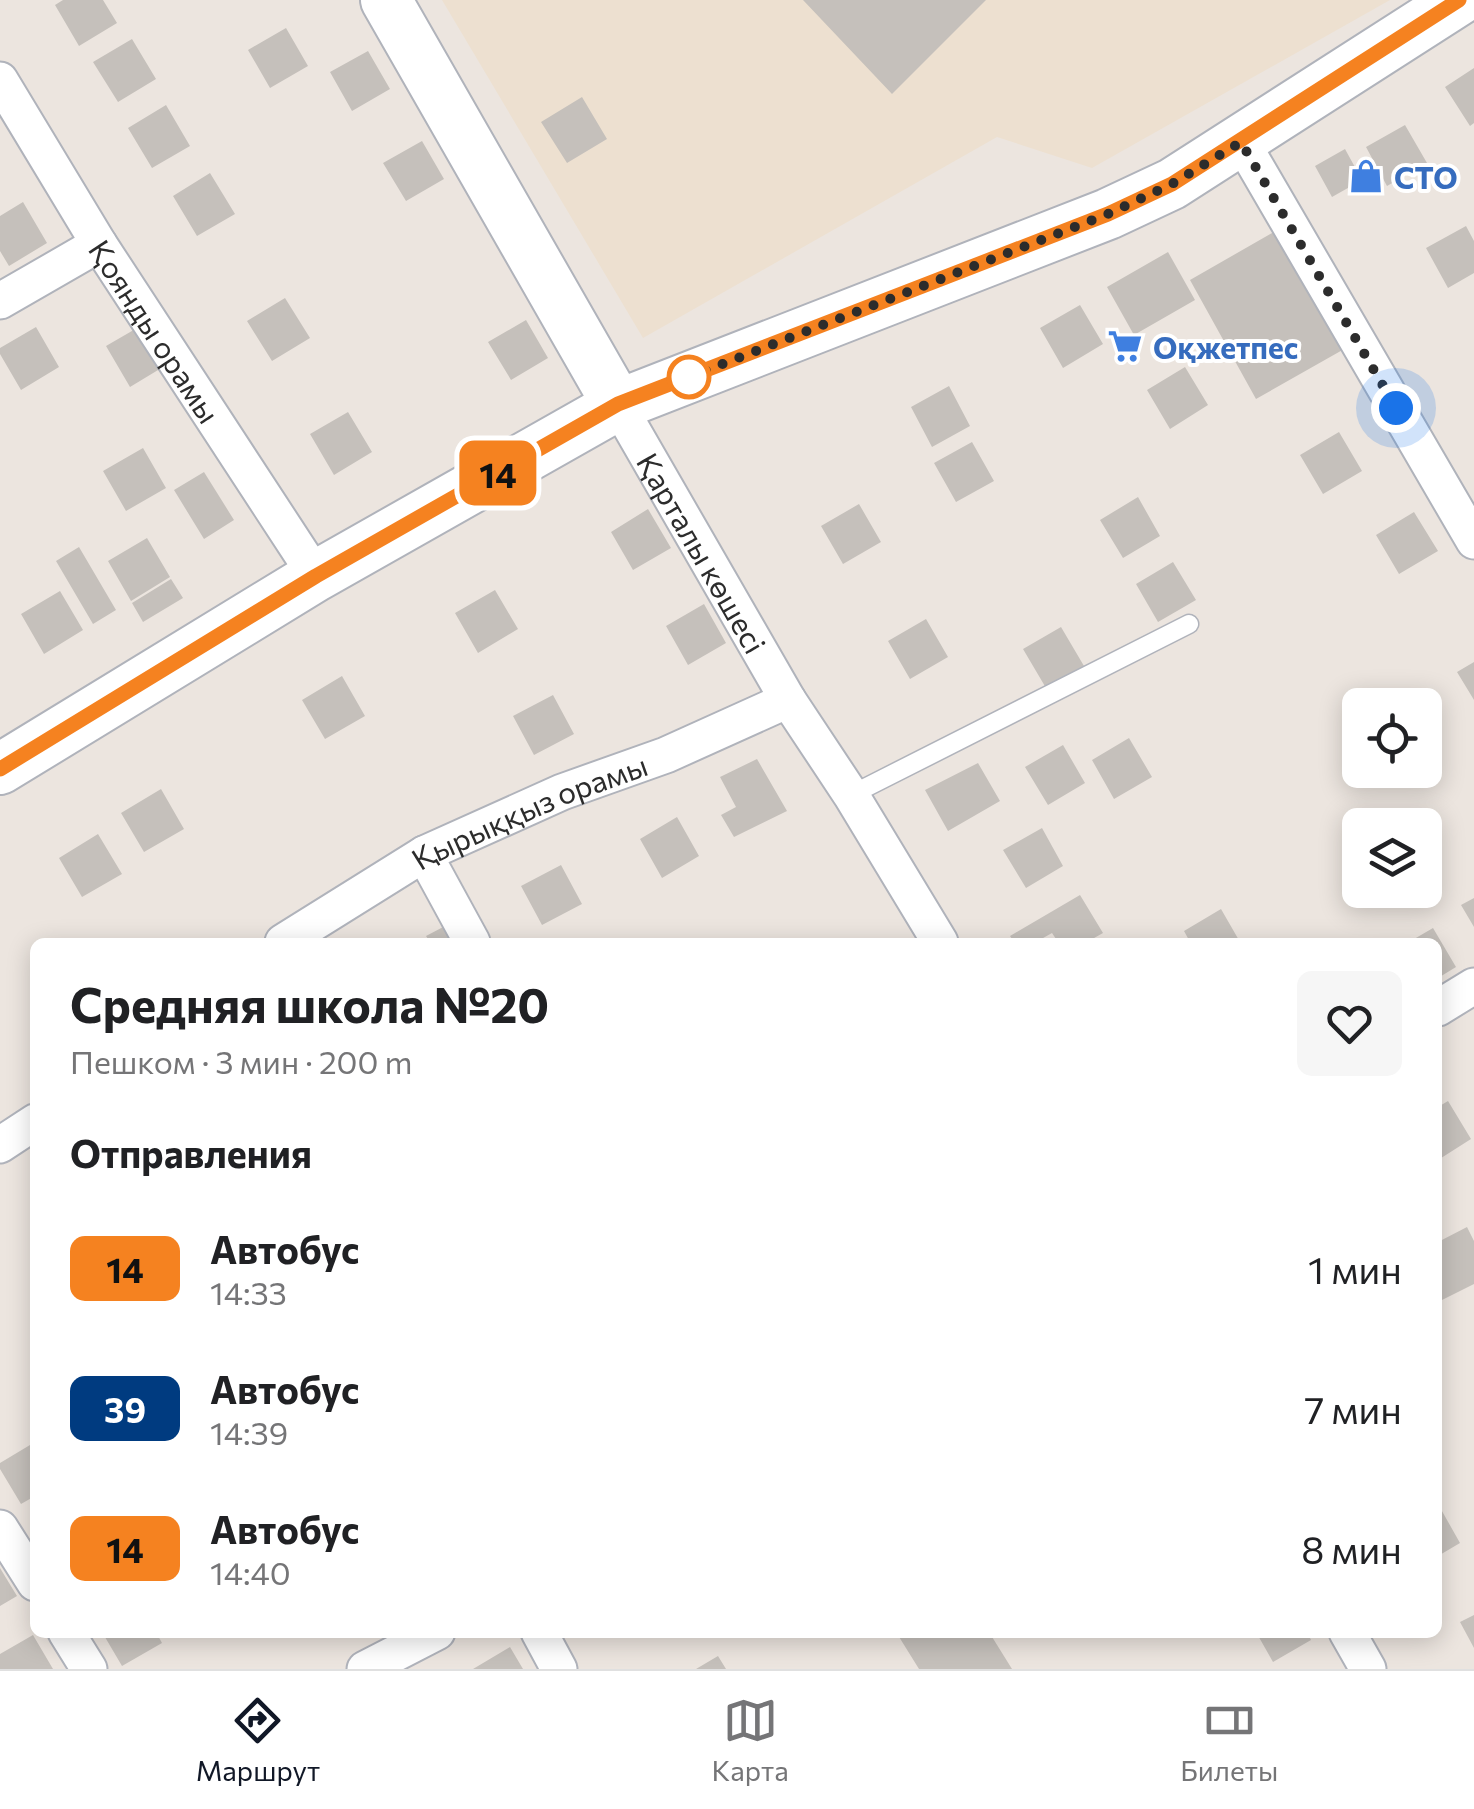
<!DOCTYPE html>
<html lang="ru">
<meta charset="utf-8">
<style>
:root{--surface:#fff;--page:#f6f6f6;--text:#202124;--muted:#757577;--line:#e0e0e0;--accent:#111827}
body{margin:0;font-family:Commissioner,sans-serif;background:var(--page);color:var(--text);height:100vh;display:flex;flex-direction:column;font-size:38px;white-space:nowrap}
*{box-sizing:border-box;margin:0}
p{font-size:32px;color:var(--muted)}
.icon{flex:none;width:55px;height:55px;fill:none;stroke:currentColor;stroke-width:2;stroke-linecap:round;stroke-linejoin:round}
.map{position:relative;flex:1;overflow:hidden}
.details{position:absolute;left:30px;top:938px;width:1412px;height:700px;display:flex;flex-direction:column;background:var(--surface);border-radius:15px;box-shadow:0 5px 25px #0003}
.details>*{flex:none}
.badge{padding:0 20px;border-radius:15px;font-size:35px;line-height:65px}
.buttons{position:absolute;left:1342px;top:688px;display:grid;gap:20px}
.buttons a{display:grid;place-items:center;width:100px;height:100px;border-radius:15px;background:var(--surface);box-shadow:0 5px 25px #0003;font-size:50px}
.you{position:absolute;width:50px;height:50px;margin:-25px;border:8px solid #fff;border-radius:50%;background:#1a73e8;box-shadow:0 0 0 15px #1a73e833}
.map>.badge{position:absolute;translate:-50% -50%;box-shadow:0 0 0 5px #fff}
h2{padding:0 40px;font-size:38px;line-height:90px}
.round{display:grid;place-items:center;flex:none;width:105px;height:105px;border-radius:15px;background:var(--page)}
.overview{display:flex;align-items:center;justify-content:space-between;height:170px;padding:0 40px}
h1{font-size:48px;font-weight:700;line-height:75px}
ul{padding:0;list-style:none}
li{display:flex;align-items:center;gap:30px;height:140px;padding:0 40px}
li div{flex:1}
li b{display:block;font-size:38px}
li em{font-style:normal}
li .badge{min-width:110px;font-weight:700;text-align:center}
.tabs{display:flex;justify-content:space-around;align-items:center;height:140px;border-top:2px solid var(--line);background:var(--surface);font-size:28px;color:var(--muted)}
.tabs a{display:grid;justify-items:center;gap:5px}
.tabs .active{color:var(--accent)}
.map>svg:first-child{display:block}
</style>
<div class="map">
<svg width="1474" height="1669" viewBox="0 0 1474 1669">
<rect width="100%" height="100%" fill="#ece5df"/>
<!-- education -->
<path fill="#ede0d0" d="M 442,0 L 1390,0 L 1092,168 L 997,137 L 643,338 Z"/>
<!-- building -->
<path fill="#c5c0bb" d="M 63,0 L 103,0 L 117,23 L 79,46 L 55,5 Z
M 803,0 L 986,0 L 892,94 Z
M 286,28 L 308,66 L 270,88 L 248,50 Z
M 132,39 L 156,79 L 118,102 L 93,62 Z
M 368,51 L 390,89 L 352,111 L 330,72 Z
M 1474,68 L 1474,123 L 1470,126 L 1445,87 Z
M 582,97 L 607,139 L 567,163 L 541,122 Z
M 166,105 L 190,146 L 152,168 L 128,128 Z
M 1405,125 L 1427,163 L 1387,186 L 1366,147 Z
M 422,141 L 444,179 L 406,201 L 383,163 Z
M 1345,149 L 1362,180 L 1332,197 L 1315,166 Z
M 210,173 L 235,214 L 197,236 L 173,196 Z
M 23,202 L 47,243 L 9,266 L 0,251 L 0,216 Z
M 1466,226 L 1474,241 L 1474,273 L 1448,288 L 1426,248 Z
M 1279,229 L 1346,348 L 1256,399 L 1190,280 Z
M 1168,252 L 1195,300 L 1134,335 L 1107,287 Z
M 285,298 L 310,338 L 272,361 L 247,321 Z
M 1080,305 L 1103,344 L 1063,368 L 1040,328 Z
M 526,320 L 548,358 L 511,380 L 488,342 Z
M 144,324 L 168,364 L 130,387 L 106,346 Z
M 36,327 L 59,367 L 21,390 L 0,354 L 0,348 Z
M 1185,367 L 1208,405 L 1170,429 L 1147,390 Z
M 949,386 L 970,426 L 932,447 L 911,407 Z
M 348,412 L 372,452 L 334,475 L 310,434 Z
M 1339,432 L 1362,471 L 1323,494 L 1300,455 Z
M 972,442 L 994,481 L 956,502 L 934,463 Z
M 143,448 L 166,488 L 126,511 L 103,471 Z
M 204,472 L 234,520 L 204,539 L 174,490 Z
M 1138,497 L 1160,536 L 1123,558 L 1100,520 Z
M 859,504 L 881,542 L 843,564 L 821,526 Z
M 648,509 L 671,548 L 633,570 L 611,532 Z
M 1414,512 L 1438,551 L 1399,574 L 1376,535 Z
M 147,538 L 170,577 L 131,601 L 108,561 Z
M 79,547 L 116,610 L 93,624 L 56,561 Z
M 1173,562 L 1196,600 L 1158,622 L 1136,584 Z
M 171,579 L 183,598 L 143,622 L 132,603 Z
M 495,590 L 518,629 L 478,653 L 455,613 Z
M 60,591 L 83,630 L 44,654 L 21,614 Z
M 704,604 L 726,643 L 688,665 L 666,626 Z
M 926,619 L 948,657 L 910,679 L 888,641 Z
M 1061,627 L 1084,666 L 1046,688 L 1023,649 Z
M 1474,662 L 1474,700 L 1457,672 Z
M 342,676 L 365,716 L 325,739 L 302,700 Z
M 553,695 L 574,734 L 534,755 L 513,716 Z
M 1129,738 L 1152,777 L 1114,799 L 1092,760 Z
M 1063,745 L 1085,783 L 1048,805 L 1025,767 Z
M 757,759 L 787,811 L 734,837 L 721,815 L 736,807 L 720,777 Z
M 978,763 L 1000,801 L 948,831 L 925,790 Z
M 161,789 L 184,829 L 144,852 L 121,813 Z
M 677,817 L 699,856 L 662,878 L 640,839 Z
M 1042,828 L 1063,866 L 1026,888 L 1003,850 Z
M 98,834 L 122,874 L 82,897 L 59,858 Z
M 561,865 L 582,904 L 542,925 L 521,886 Z
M 1080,895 L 1103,933 L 1087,942 L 1058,942 L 1052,933 L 1036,942 L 1014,942 L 1010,936 Z
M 1474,898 L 1474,927 L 1461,905 Z
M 1221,909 L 1240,942 L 1190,942 L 1184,931 Z
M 466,915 L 480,942 L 430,942 L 426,936 Z
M 1433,928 L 1456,967 L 1438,978 L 1438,942 L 1409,942 Z
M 1448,1101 L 1471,1139 L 1438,1160 L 1438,1107 Z
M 1467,1227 L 1474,1241 L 1474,1284 L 1438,1302 L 1438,1242 Z
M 35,1442 L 35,1496 L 21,1504 L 0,1469 L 0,1463 Z
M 1438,1504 L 1460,1543 L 1438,1556 Z
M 0,1568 L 17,1596 L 0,1606 Z
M 1474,1615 L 1474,1648 L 1460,1622 Z
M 102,1632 L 156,1632 L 162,1643 L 122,1666 Z
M 896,1632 L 989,1632 L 1012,1669 L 919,1669 Z
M 1256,1632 L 1307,1632 L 1311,1640 L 1273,1662 Z
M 33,1635 L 53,1669 L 0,1669 L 0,1654 Z
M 510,1647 L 523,1669 L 473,1669 Z
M 718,1656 L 726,1669 L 696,1669 Z"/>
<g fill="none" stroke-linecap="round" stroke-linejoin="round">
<!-- lane casing -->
<g stroke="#b0b3bb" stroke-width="21">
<path id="lane" d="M 851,795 L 1189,624"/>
</g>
<!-- street casing -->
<g stroke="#b0b3bb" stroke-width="39">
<g id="street">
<path id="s1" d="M 0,80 L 99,244 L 316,576"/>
<path d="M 1241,141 L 1474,541"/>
<path d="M 0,301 L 99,244"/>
<path id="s2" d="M 618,405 L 788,700 L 851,795 L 940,942"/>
<path d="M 424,854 L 472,942"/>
<path id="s3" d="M 283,942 L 424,854 L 562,792 L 666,755 L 788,700"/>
<path d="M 1438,1008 L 1474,986"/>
<path d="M 0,1145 L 35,1122"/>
<path d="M 0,1528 L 35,1583"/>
<path d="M 66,1632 L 89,1669"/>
<path d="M 539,1632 L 559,1669"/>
<path d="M 1347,1632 L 1368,1669"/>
<path d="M 365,1669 L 437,1632"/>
</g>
</g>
<!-- secondary casing -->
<g stroke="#b0b3bb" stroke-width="54">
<path id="secondary" d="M 386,0 L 618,405
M 0,769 L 316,576 L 618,405 L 1108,214 L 1172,184 L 1459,0"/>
</g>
<!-- lane -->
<use href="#lane" stroke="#fff" stroke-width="18"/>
<!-- street -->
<use href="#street" stroke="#fff" stroke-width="35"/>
<!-- secondary -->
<use href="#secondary" stroke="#fff" stroke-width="50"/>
</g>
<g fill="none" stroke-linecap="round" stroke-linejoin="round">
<!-- line casing -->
<g stroke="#fff" stroke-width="22">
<path id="line" d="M 0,769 L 316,576 L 618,404 L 1108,214 L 1172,184 L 1459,0"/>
</g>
<!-- line -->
<use href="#line" stroke="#f58220" stroke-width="15"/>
<!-- walk -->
<path stroke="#2c2c2c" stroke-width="10" stroke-dasharray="0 18" d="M 689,377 L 1108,214 L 1172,184 L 1241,142 L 1396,408"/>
</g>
<!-- icons -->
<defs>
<g id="shop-bare" transform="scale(2.7)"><path d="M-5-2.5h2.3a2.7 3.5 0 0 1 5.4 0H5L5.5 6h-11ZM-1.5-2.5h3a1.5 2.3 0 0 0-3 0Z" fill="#3f7fe0" stroke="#fff" stroke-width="2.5" paint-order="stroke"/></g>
<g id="supermarket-bare" transform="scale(2.7)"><path d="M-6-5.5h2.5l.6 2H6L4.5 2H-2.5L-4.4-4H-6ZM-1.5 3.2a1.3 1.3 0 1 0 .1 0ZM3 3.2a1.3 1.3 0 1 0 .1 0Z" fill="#3f7fe0" stroke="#fff" stroke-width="2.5" paint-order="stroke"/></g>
</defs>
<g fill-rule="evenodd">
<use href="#shop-bare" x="1366" y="176"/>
<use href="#supermarket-bare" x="1125" y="346"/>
</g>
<!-- markers -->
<circle fill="#fff" stroke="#f58220" stroke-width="5" cx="689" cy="377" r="20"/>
<g text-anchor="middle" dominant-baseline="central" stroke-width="8" stroke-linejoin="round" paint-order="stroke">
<!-- shop labels -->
<g font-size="30" font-weight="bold" fill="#366cbe" stroke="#fff" text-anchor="start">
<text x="1394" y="176">СТО</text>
<text x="1153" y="346">Оқжетпес</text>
</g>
<!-- street labels -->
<g font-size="30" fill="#2c2c2c" stroke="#fff">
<text stroke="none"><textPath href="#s1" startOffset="295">Қоянды орамы</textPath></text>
<text stroke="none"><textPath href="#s2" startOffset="170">Қарталы көшесі</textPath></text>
<text stroke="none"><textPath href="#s3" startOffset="280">Қырыққыз орамы</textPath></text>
</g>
</g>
</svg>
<div class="buttons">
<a><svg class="icon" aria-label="locate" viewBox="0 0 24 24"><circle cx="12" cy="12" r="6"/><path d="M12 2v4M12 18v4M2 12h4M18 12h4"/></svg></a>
<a><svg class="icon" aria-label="layers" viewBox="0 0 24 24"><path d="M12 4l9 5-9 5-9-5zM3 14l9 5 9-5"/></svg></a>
</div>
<div class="you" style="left:1396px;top:408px"></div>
<b class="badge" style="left:498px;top:473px;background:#f58220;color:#111">14</b>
<section class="details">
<div class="overview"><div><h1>Средняя школа №20</h1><p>Пешком · 3 мин · 200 m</p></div><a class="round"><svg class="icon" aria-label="heart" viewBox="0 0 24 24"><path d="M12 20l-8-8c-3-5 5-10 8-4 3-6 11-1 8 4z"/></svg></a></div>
<h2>Отправления</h2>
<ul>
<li><span class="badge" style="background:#f58220;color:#111">14</span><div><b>Автобус</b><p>14:33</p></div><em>1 мин</em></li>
<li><span class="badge" style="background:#003b80;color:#fff">39</span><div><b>Автобус</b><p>14:39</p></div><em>7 мин</em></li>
<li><span class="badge" style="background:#f58220;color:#111">14</span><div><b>Автобус</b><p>14:40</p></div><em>8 мин</em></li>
</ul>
</section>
</div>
<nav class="tabs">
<a class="active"><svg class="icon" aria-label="directions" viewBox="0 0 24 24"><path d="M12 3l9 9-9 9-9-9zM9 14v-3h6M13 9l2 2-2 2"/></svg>Маршрут</a>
<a><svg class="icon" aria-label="map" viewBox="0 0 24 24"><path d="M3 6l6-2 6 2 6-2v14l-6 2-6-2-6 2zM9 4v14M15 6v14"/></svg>Карта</a>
<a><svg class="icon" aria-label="tickets" viewBox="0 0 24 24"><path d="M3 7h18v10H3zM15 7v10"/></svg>Билеты</a>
</nav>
